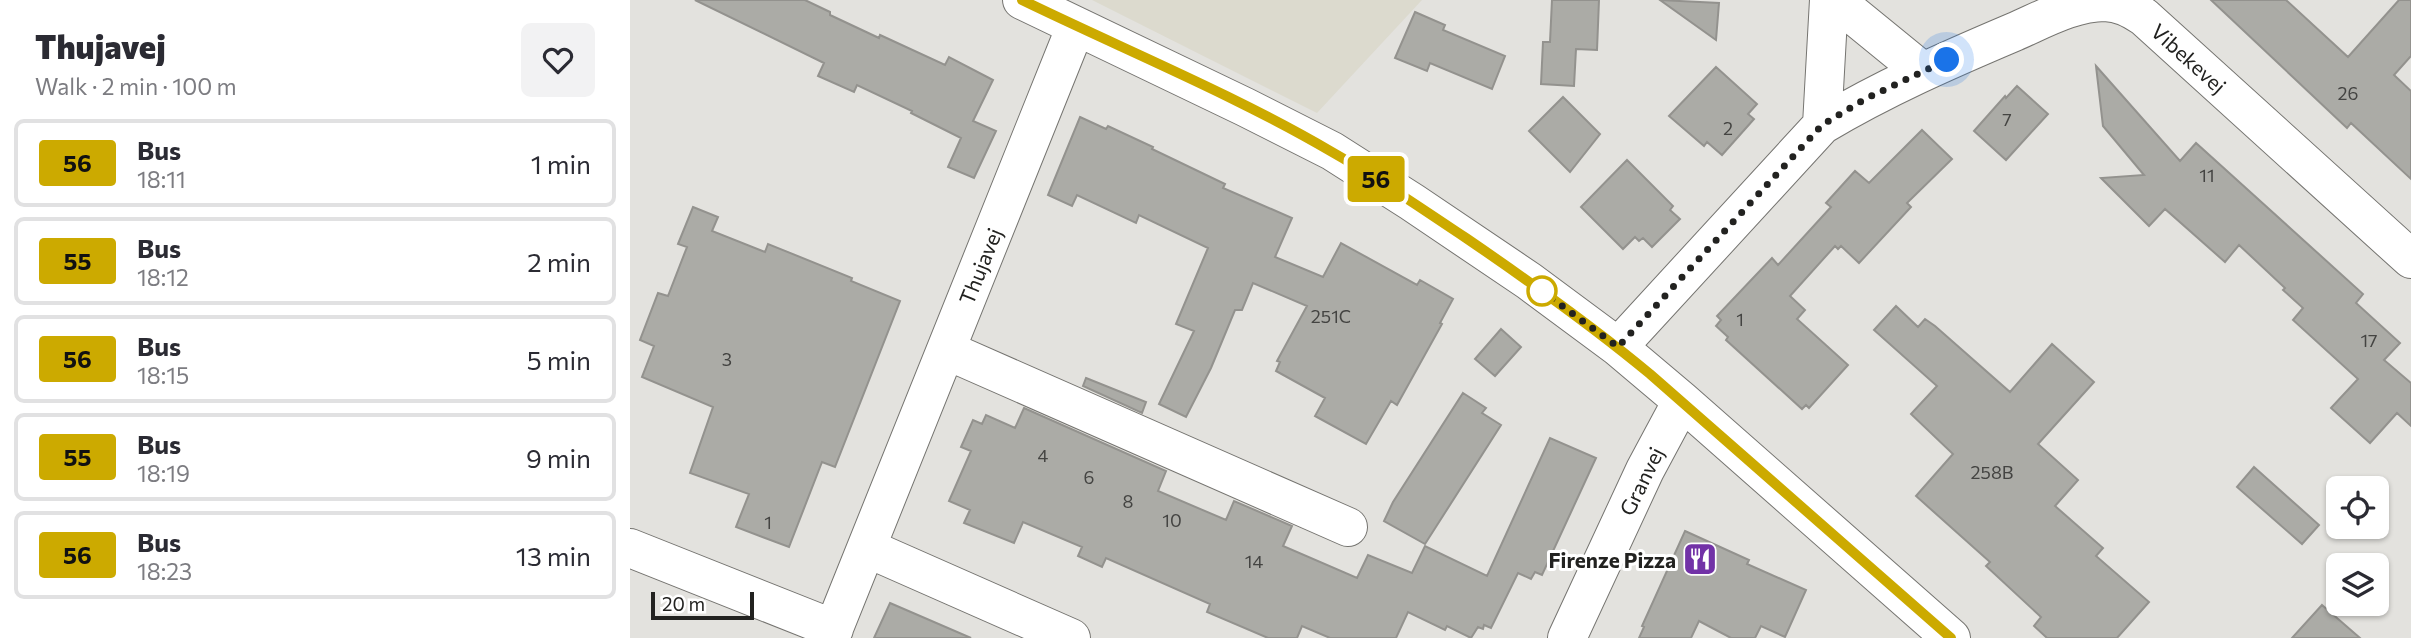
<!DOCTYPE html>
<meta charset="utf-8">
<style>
:root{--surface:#fff;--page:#f2f2f3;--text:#2b2b33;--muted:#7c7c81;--line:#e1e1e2}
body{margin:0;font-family:Commissioner,sans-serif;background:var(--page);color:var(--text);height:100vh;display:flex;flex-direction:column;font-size:26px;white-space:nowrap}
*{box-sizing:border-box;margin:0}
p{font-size:23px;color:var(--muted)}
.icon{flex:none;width:38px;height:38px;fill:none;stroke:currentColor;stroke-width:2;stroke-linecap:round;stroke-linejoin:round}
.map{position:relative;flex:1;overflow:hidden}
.sheet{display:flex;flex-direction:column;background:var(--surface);width:630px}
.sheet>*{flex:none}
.badge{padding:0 14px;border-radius:5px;font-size:24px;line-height:46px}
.controls{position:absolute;left:1696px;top:476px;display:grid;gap:14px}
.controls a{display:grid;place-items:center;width:63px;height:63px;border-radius:10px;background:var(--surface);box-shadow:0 2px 5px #0004;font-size:35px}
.scale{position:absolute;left:21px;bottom:18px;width:103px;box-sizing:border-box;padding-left:7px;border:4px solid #222220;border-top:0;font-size:19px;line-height:24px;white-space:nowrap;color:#222220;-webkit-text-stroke:5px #fff;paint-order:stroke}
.you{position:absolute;width:35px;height:35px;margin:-18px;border:5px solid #fff;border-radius:50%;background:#1a73e8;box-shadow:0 0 0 10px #1a73e833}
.map>.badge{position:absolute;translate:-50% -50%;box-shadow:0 0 0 4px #fff}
.round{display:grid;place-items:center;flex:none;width:74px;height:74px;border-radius:10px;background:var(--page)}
.summary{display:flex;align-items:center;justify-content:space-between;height:119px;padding:0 35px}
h1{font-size:33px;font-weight:800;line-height:52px}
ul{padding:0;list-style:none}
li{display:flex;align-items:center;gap:21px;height:88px;margin:0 14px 10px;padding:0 21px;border:4px solid var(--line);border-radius:10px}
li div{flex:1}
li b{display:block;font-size:26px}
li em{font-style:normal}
li .badge{min-width:77px;font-weight:700;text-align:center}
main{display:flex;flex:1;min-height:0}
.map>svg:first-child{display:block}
</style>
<main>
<section class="sheet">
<div class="summary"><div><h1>Thujavej</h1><p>Walk · 2 min · 100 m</p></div><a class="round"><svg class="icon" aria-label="heart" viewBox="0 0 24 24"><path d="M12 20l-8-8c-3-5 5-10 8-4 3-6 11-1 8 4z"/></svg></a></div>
<ul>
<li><span class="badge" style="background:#ca0;color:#111">56</span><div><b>Bus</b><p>18:11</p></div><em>1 min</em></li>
<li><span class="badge" style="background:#ca0;color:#111">55</span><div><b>Bus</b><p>18:12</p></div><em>2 min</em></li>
<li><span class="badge" style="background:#ca0;color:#111">56</span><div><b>Bus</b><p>18:15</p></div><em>5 min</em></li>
<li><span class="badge" style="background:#ca0;color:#111">55</span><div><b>Bus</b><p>18:19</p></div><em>9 min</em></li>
<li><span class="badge" style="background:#ca0;color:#111">56</span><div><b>Bus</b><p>18:23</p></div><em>13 min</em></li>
</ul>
</section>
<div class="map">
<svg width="1781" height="638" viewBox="0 0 1781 638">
<rect width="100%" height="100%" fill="#e3e2de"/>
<!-- built -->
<path fill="#dcdace" d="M 462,0 L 792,0 L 687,113 Z"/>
<!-- building -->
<path fill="#ababa6" stroke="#93928e" stroke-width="2" d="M 65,0 L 175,0 L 200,12 L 200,15 L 249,38 L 250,35 L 315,65 L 319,57 L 363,80 L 343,121 L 366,131 L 344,178 L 318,167 L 331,138 L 281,113 L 282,111 L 227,85 L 224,92 L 188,76 L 194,63 Z
M 922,0 L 969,0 L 967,50 L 946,49 L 944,86 L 911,84 L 913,42 L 920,42 Z
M 1030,0 L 1089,3 L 1086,40 Z
M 1581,0 L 1656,0 L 1718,57 L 1769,0 L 1781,0 L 1781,56 L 1764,75 L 1781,91 L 1781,179 L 1721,123 L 1717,128 Z
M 785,12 L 815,25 L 813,30 L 875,56 L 862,89 L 800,63 L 797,71 L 765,58 Z
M 1466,66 L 1550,161 L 1566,143 L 1733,294 L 1726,303 L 1770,343 L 1754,360 L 1781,383 L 1781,426 L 1767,413 L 1740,443 L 1701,408 L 1728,379 L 1663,320 L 1673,308 L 1653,290 L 1655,288 L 1609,245 L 1595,262 L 1535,209 L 1519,226 L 1471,178 L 1514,175 L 1473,126 Z
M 1086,67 L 1127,104 L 1118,114 L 1124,119 L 1092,155 L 1077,142 L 1074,146 L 1039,116 Z
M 1387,86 L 1418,114 L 1376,160 L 1344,131 L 1375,96 L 1376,98 Z
M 933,97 L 970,134 L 940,172 L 899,131 Z
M 450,117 L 476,129 L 478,126 L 523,147 L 522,149 L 595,184 L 593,188 L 662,218 L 645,257 L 693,277 L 711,243 L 787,285 L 790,280 L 823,299 L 810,323 L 812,324 L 767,405 L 761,401 L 736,444 L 685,416 L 695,398 L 646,371 L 650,362 L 647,361 L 677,306 L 623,283 L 612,310 L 605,310 L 581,368 L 556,417 L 529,404 L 564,331 L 546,324 L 578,248 L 509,215 L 506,223 L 447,195 L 442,206 L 418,195 Z
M 1292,130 L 1322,159 L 1277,203 L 1281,207 L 1229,263 L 1211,246 L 1208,249 L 1205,246 L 1160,296 L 1175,310 L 1167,319 L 1218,365 L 1179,408 L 1176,405 L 1172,409 L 1096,340 L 1098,337 L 1086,326 L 1091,320 L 1087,316 L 1142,258 L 1148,265 L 1201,207 L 1196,203 L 1225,171 L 1239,183 Z
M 997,160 L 1043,206 L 1040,210 L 1050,219 L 1022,247 L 1013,238 L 1009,241 L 1005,237 L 993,249 L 951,207 Z
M 63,207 L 88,217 L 82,231 L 135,252 L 138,244 L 222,278 L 221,281 L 270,301 L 205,467 L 192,462 L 159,547 L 106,527 L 119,494 L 60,473 L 83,407 L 12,377 L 24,346 L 10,340 L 28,293 L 38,296 L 57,247 L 48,244 Z
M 1266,306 L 1288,327 L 1295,319 L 1305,326 L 1380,392 L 1422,344 L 1464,382 L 1408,444 L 1448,480 L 1425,506 L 1473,548 L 1466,556 L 1519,602 L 1487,638 L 1417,638 L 1404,626 L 1411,617 L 1356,566 L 1360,562 L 1286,496 L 1323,454 L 1281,414 L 1307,386 L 1244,330 Z
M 871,329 L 891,347 L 865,376 L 845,359 Z
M 456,378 L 516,402 L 512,413 L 453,386 Z
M 833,393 L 856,408 L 852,413 L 871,425 L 795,544 L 754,521 L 763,502 Z
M 394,408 L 536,471 L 528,491 L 596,520 L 604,501 L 662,526 L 653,546 L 727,578 L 738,555 L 782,573 L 795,546 L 857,576 L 920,438 L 966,458 L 912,575 L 905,572 L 901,579 L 888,573 L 861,628 L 854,625 L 853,629 L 848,627 L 841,638 L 817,626 L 815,630 L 778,612 L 766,638 L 700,638 L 672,626 L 667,638 L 638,638 L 577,612 L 580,604 L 476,558 L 472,567 L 448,556 L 452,547 L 393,522 L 384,543 L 334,523 L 340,510 L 319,501 L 341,451 L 331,447 L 343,420 L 352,424 L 356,415 L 385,428 Z
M 1624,467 L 1689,525 L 1672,544 L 1607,487 Z
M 1055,531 L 1119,560 L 1117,564 L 1176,590 L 1155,637 L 1131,626 L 1125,638 L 1101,638 L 1069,621 L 1061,638 L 1009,638 L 1014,627 L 1012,626 Z
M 260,603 L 341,638 L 244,638 Z
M 1692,605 L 1730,638 L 1662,638 Z"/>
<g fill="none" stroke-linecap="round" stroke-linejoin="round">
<!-- minor casing -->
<g stroke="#757470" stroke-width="40">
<path id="minor" d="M 392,0 L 615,107 L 702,151 L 782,202 L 899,281 L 988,347 L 1052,401 L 1321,638
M 1205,0 L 1292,71
M 1192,125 L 1199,0
M 988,347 L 1192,125 C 1254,88 1318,60 1384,32 C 1412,20 1443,2 1475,2 C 1491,3 1500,8 1514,17 L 1781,259
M 316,350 L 718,527
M 0,548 L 204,629
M 237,548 L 441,638
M 200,638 L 446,26
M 937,638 L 1015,470 L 1052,401"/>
</g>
<!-- minor -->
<use href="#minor" stroke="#fff" stroke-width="38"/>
</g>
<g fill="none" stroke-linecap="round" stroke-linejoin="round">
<!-- line casing -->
<g stroke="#fff" stroke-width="16">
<path id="line" d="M 392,0 C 495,50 603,94 702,152 C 748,178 792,209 836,238 C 899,281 961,325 1020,374 L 1321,638"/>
</g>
<!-- line -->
<use href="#line" stroke="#ca0" stroke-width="10"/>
<!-- walk -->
<path stroke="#222220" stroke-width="7" stroke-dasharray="0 12.6" d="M 912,291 L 988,347 L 1192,125 L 1235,99 L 1317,60"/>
</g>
<!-- icons -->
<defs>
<g id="restaurant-square" transform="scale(1.75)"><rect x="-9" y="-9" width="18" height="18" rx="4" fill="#7232a7" stroke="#fff"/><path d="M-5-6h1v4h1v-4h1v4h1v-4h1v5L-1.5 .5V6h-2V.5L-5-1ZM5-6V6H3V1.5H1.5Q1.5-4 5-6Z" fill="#fff"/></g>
</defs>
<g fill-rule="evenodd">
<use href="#restaurant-square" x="1070" y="559"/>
</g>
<!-- markers -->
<circle fill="#fff" stroke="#ca0" stroke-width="3.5" cx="912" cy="291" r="14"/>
<g text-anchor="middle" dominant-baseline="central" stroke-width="6" stroke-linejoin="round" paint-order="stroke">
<!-- number labels -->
<g font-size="18" fill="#444442">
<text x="1718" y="93">26</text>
<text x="1377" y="119">7</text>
<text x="1098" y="128">2</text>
<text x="1577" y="175">11</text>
<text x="701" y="316">251C</text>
<text x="1110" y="319">1</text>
<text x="1739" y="340">17</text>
<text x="97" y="359">3</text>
<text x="413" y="455">4</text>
<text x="1362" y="472">258B</text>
<text x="459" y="477">6</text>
<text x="498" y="501">8</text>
<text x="542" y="520">10</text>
<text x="138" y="522">1</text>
<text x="624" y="561">14</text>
</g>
<!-- street labels -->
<g font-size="21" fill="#222220" stroke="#fff">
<text transform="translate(1559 58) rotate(42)">Vibekevej</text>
<text transform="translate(350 266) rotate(-68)">Thujavej</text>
<text transform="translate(1011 481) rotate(-64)">Granvej</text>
</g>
<!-- poi labels -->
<g font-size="21" font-weight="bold" fill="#222220" stroke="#fff" text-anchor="end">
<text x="1046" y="559">Firenze Pizza</text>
</g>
</g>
</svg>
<div class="controls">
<a><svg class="icon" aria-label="locate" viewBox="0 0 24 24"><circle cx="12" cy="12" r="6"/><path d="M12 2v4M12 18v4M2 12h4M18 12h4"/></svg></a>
<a><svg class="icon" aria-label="layers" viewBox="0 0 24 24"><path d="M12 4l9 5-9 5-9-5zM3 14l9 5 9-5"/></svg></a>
</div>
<div class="scale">20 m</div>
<div class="you" style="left:1317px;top:60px"></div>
<b class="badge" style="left:746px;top:179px;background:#ca0;color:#111">56</b>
</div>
</main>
